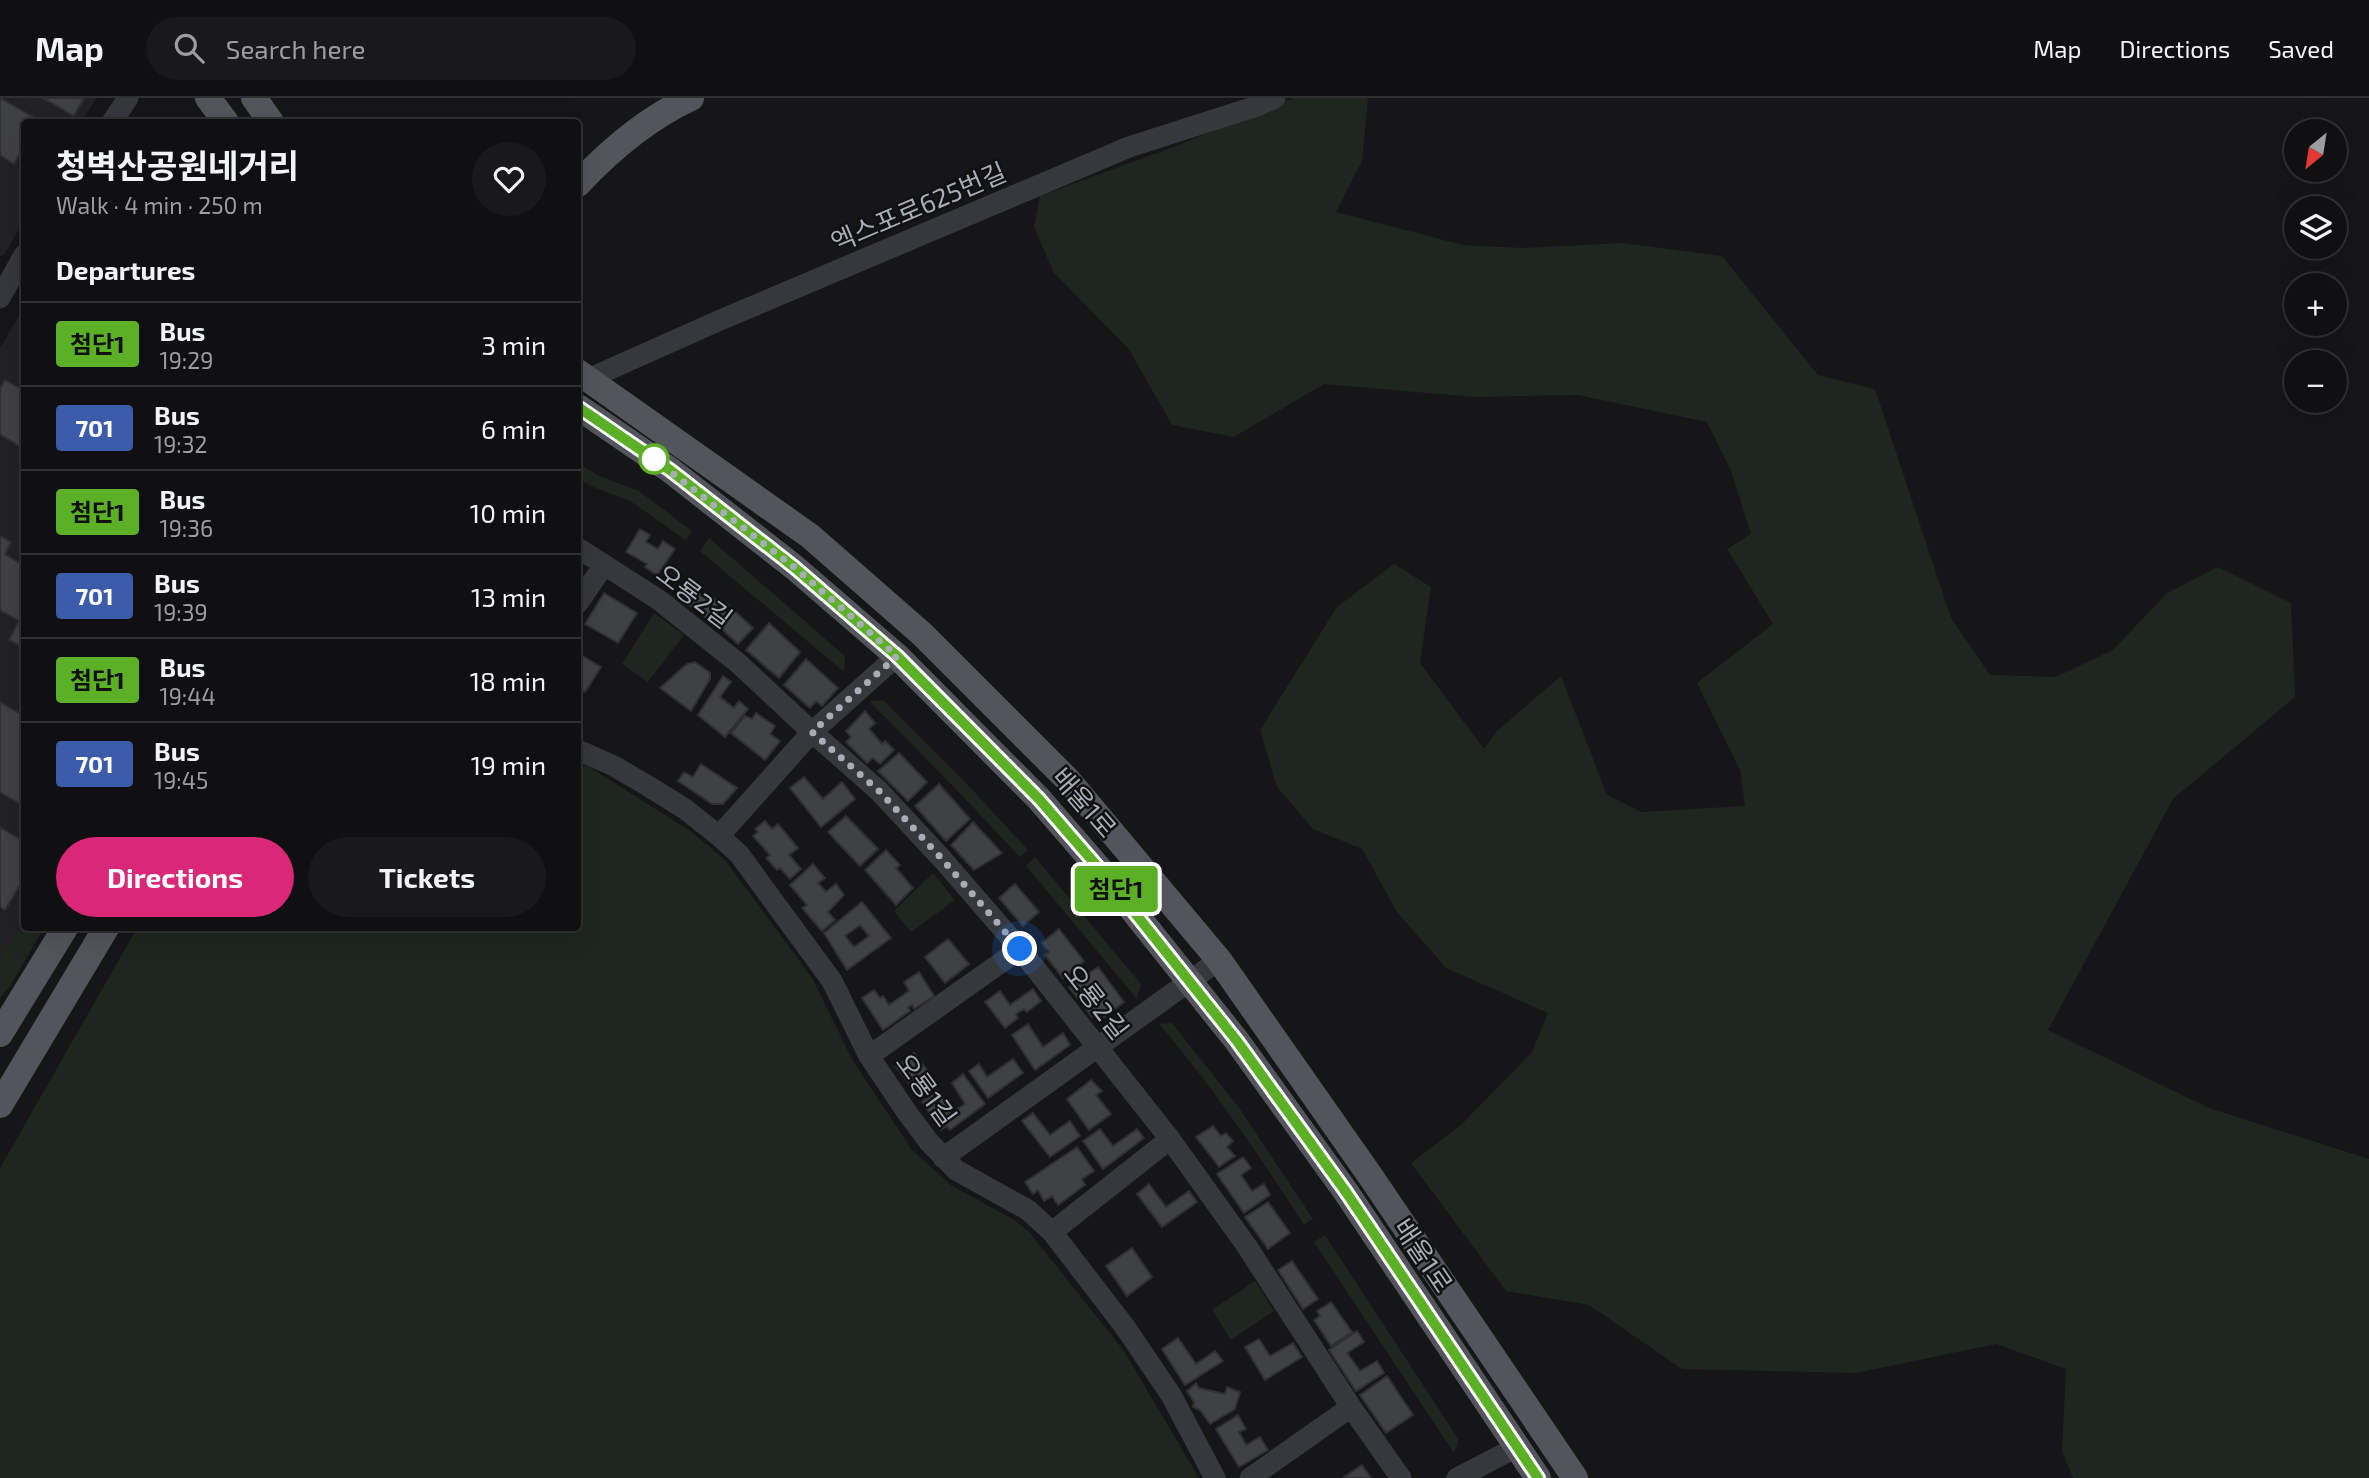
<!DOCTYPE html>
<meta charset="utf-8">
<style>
:root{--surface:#101012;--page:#19191b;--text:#f1f3f6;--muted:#9c9d9f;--line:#303032;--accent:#db2777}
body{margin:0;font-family:"Exo 2","Noto Sans KR",sans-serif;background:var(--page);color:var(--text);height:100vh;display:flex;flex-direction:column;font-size:26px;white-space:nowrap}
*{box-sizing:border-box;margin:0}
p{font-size:23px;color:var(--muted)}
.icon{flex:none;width:38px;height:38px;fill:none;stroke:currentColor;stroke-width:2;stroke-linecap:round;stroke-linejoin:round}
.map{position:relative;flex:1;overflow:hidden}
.details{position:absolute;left:21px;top:21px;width:560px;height:812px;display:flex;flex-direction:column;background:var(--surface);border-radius:7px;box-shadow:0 7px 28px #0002,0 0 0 2px var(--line)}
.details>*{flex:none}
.badge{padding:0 14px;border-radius:5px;font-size:24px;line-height:46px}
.needle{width:46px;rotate:210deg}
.fabs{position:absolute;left:2284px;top:21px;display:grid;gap:14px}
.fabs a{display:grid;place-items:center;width:63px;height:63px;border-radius:50%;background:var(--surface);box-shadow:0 7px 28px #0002,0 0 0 2px var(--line);font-size:35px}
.you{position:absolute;width:35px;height:35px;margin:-18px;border:5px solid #fff;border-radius:50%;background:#1a73e8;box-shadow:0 0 0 10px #1a73e833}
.map>.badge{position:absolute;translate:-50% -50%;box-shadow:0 0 0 4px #fff}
h2{padding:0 35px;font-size:26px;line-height:63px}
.round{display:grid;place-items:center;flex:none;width:74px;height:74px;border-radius:37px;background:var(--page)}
.overview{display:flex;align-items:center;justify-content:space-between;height:119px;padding:0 35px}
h1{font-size:33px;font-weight:700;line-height:52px}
.button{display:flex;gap:14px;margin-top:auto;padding:14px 35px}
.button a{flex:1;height:80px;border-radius:42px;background:var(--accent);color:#fff;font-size:28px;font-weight:700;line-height:80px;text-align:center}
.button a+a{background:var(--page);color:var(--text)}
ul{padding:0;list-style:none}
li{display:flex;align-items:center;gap:21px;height:84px;padding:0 35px;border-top:2px solid var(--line)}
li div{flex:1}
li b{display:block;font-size:26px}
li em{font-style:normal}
li .badge{min-width:77px;font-weight:700;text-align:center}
header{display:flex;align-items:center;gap:42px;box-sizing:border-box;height:98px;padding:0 35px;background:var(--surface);border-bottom:2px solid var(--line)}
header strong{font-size:33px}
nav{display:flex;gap:38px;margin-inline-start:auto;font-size:24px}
.search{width:490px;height:63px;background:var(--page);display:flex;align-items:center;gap:18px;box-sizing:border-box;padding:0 24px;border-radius:38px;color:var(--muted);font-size:26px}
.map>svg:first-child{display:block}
</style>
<header>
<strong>Map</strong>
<div class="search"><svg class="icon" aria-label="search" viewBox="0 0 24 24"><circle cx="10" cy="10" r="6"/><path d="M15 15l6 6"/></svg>Search here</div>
<nav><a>Map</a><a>Directions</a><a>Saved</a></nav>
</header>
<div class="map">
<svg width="2369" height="1380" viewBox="0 0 2369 1380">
<rect width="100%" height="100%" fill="#161618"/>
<!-- built -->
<path fill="#222225" d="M 0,0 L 96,0 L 82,24 L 24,24 L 24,122 L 4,157 L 0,158 Z
M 24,209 L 24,822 L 0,862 L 0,250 Z"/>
<!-- green -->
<path fill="#1e261f" d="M 1293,0 L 1368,0 L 1362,63 L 1336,114 L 1463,147 L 1523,150 L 1622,145 L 1722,158 L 1818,277 L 1875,291 L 1951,520 L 1990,577 L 2056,579 L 2113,552 L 2167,495 L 2218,469 L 2291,505 L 2295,599 L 2173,701 L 2048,932 L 2209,1010 L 2369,1061 L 2369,1380 L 2073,1380 L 2062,1353 L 2066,1271 L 1996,1246 L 1856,1275 L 1682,1271 L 1589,1207 L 1506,1193 L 1411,1065 L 1461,1027 L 1532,954 L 1548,915 L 1446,870 L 1397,814 L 1362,751 L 1313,731 L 1277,689 L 1260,632 L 1337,509 L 1394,466 L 1431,489 L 1420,565 L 1484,651 L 1497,633 L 1561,578 L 1607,697 L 1641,714 L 1745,708 L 1740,672 L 1697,585 L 1773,526 L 1727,451 L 1751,436 L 1731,373 L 1707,324 L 1578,297 L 1474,299 L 1324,286 L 1234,339 L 1172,327 L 1128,250 L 1054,175 L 1034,129 L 1040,98 L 1176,48 Z
M 578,364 L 597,377 L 639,393 L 692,433 L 686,442 L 630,403 L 590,388 L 578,380 Z
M 709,440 L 845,558 L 844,574 L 700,453 Z
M 654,515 L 684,537 L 648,584 L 622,566 Z
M 883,602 L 966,685 L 1028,752 L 1020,759 L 956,691 L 869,603 Z
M 578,667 L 588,668 L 690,733 L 725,762 L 812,880 L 853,963 L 912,1052 L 951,1087 L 1014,1122 L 1030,1135 L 1124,1253 L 1199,1380 L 0,1380 L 0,1070 L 137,830 L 578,830 Z
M 1035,759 L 1141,886 L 1137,901 L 1026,768 Z
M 933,775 L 955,802 L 911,834 L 894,813 Z
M 24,822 L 24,830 L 44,830 L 10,888 L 0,900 L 0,862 Z
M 1172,925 L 1240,1011 L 1313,1121 L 1304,1127 C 1259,1057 1213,989 1159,926 Z
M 1325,1137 L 1459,1342 L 1454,1355 L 1314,1144 Z
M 1255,1183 L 1274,1213 L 1231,1242 L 1212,1212 Z"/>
<!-- building -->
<path fill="#404145" stroke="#303034" stroke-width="2" fill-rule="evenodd" d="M 0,0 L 40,23 L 24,24 L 24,48 L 14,66 L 0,57 Z
M 43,0 L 84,0 L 74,18 Z
M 5,282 L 24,293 L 24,351 L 0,336 L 0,291 Z
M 640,431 L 650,437 L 646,444 L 658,451 L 663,443 L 675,451 L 657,477 L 645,469 L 647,466 L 626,454 Z
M 0,438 L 11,444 L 5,456 L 24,468 L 24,550 L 9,542 L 19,523 L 0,512 Z
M 687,486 L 705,500 L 708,496 L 719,504 L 708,521 L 678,499 Z
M 604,495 L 637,515 L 618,545 L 585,526 Z
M 727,506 L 753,530 L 738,546 L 712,522 Z
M 769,525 L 800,554 L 779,580 L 746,552 Z
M 578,555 L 601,569 L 585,594 L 578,589 Z
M 806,561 L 838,590 L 822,608 L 816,603 L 810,610 L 784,587 Z
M 695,564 L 710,575 L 710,581 L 691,613 L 660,590 L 687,566 Z
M 723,578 L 731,584 L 720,599 L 734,610 L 739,603 L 748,611 L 725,639 L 698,617 Z
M 0,604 L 24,618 L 24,708 L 0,694 Z
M 865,613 L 875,625 L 869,631 L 882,646 L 885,643 L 894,652 L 880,666 L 873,660 L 867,665 L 846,644 L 851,639 L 846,633 Z
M 756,615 L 775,628 L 770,636 L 780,643 L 765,662 L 731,635 L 745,618 L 752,621 Z
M 899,655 L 927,684 L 908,703 L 878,673 Z
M 701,666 L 737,690 L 723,706 L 712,706 L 678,683 L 684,674 L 693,679 Z
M 804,679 L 823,701 L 842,684 L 855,701 L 821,729 L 790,690 Z
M 939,686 L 970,721 L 946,743 L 915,708 Z
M 846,718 L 878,751 L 860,768 L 828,734 Z
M 765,723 L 772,731 L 778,726 L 798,750 L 789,757 L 801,771 L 790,781 L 780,770 L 777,772 L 766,760 L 770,757 L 753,738 L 758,734 L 755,731 Z
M 973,724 L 1002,755 L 974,772 L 951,747 Z
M 0,729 L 24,744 L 24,780 L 5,812 L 0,809 Z
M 886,752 L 900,767 L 896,770 L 913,790 L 896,807 L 865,772 Z
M 813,766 L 825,780 L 818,785 L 826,794 L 836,786 L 844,797 L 828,814 L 835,822 L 822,833 L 802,810 L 807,807 L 790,787 Z
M 1015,786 L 1039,814 L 1023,828 L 999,800 Z
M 862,804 L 891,840 L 847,872 L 824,835 ZM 860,827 L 869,838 L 854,849 L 845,838 Z
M 1059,831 L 1084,863 L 1063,880 L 1045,857 L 1049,854 L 1042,845 Z
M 948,841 L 969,866 L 945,885 L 925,859 Z
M 1098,869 L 1124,904 L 1104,919 L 1099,913 L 1092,919 L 1069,889 Z
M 919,874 L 934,898 L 914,911 L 912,907 L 908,909 L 910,913 L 883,932 L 862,900 L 874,892 L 880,900 L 883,898 L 889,907 L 909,893 L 904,884 Z
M 1033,891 L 1041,903 L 1027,914 L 1024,911 L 1016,916 L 1018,920 L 1005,930 L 985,904 L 1000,893 L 1010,907 Z
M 1028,926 L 1043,949 L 1063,935 L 1070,947 L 1035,972 L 1012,937 Z
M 914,955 L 933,980 L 915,993 L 896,969 Z
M 1013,961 L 1023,975 L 988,1000 L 969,973 L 979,966 L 987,979 Z
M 963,976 L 985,1006 L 950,1032 L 946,1028 L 941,1032 L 922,1004 L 937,992 L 954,1013 L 965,1006 L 952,985 Z
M 1091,982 L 1102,993 L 1096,997 L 1111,1016 L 1089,1032 L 1067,1001 Z
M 1033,1015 L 1050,1037 L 1070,1023 L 1080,1038 L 1050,1059 L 1022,1023 Z
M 1213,1028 L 1221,1038 L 1226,1035 L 1233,1043 L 1227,1049 L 1235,1058 L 1219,1069 L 1196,1039 Z
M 1100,1031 L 1113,1048 L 1137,1031 L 1144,1040 L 1103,1071 L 1083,1043 Z
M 1077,1049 L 1094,1073 L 1082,1081 L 1085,1087 L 1058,1107 L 1052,1098 L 1044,1103 L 1038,1092 L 1033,1096 L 1025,1084 Z
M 1243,1059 L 1251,1070 L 1241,1077 L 1252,1093 L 1264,1086 L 1270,1097 L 1244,1115 L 1217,1076 Z
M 1149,1086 L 1166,1109 L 1189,1093 L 1197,1104 L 1162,1129 L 1137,1096 Z
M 1268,1104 L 1290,1135 L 1268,1151 L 1245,1119 Z
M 1132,1150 L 1152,1179 L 1127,1198 L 1106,1168 Z
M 1292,1163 L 1318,1201 L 1303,1211 L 1278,1172 Z
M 1331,1204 L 1352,1234 L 1331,1248 L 1314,1222 L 1320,1218 L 1317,1213 Z
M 1357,1233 L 1364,1244 L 1347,1255 L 1360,1273 L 1377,1263 L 1384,1275 L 1356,1293 L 1329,1252 Z
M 1178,1240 L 1196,1266 L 1215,1253 L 1223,1263 L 1185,1287 L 1162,1251 Z
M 1259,1241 L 1270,1258 L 1293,1245 L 1302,1259 L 1265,1282 L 1245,1249 Z
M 1387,1278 L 1413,1317 L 1386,1335 L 1360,1297 Z
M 1196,1285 L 1199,1290 L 1225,1296 L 1227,1289 L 1240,1294 L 1235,1311 L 1210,1326 L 1200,1312 L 1193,1309 L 1194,1304 L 1187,1293 Z
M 1238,1317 L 1246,1331 L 1239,1334 L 1246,1347 L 1260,1339 L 1268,1352 L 1239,1369 L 1216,1331 Z
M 1362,1367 L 1371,1380 L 1343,1380 Z"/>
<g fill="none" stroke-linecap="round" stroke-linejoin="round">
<!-- minor -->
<path stroke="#37383d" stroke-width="21" d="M 112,24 L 128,0
M 0,200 L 24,157
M 588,281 L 718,223 L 1129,49 L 1257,8 L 1275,0
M 578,450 L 659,502 L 738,565 L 812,634 L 879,693 L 943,762 L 1020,851 L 1170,1041 L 1246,1147 L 1351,1309 L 1401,1380
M 578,505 L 604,467
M 578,652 L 614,668 L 648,688 L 685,711 L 719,738 L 739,756 L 832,883 L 869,958 L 908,1016 L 929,1044 L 956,1072 L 1028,1112 L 1052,1134 L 1125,1229 L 1171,1297 L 1215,1380
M 719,738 L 812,634 L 897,558
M 869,958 L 1020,851
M 943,1060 L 1219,862
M 1052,1134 L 1170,1041
M 1250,1380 L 1351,1309
M 1457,1380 L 1517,1349"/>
<!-- major -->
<path stroke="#53555c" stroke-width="26" d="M 208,0 L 226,24
M 254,0 L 271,24
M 578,86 C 610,52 648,20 691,0
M 578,274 L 810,438 L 922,536 L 1068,682 L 1219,862 L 1371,1079 L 1575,1380
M 578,309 L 670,372 L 794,469 L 897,558 L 1039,701 L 1103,775 L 1237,943 L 1346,1094 L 1538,1380
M 0,936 L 65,830
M 0,1007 L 106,830"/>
</g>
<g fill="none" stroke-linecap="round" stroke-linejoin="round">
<!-- line casing -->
<g stroke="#fff" stroke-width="16">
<path id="line" d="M 578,309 L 670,372 L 794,469 L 897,558 L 1039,701 L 1103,775 L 1237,943 L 1346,1094 L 1538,1380"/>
</g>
<!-- line -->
<use href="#line" stroke="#5bb025" stroke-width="10"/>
<!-- walk -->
<path stroke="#a8adb8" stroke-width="7" stroke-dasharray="0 12.6" d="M 654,361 L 649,357 L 794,469 L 897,558 L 812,634 L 879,693 L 943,762 L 1020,851"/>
</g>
<!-- markers -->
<circle fill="#fff" stroke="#5bb025" stroke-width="3.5" cx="654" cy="361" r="14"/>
<g text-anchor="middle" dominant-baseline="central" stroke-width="5" stroke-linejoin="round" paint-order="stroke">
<!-- street labels -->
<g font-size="26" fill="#a8adb8" stroke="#111113">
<text transform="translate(918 108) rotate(-23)">엑스포로625번길</text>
<text transform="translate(695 497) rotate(37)">오룡2길</text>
<text transform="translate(1085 704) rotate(49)">배울1로</text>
<text transform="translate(1097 903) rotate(52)">오룡2길</text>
<text transform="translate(927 991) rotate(54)">오룡1길</text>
<text transform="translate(1424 1157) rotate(56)">배울1로</text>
</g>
</g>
</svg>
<div class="fabs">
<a><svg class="needle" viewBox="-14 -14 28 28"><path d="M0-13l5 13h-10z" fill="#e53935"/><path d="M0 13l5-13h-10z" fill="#9c9d9f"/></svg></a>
<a><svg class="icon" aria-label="layers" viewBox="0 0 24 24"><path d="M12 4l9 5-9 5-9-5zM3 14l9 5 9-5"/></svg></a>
<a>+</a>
<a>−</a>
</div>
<div class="you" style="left:1020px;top:851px"></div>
<b class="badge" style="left:1116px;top:791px;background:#5bb025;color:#111">첨단1</b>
<section class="details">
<div class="overview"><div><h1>청벽산공원네거리</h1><p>Walk · 4 min · 250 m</p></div><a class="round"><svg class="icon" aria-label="heart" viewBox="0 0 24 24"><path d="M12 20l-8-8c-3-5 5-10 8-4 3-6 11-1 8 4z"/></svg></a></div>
<h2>Departures</h2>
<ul>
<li><span class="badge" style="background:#5bb025;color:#111">첨단1</span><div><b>Bus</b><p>19:29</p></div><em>3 min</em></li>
<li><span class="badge" style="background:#3d5bab;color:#fff">701</span><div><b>Bus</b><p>19:32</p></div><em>6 min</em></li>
<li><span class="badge" style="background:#5bb025;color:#111">첨단1</span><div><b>Bus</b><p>19:36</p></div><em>10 min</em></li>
<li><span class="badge" style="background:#3d5bab;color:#fff">701</span><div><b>Bus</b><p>19:39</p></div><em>13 min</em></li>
<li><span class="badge" style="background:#5bb025;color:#111">첨단1</span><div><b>Bus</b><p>19:44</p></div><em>18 min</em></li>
<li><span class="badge" style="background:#3d5bab;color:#fff">701</span><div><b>Bus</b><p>19:45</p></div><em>19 min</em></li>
</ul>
<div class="button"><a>Directions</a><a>Tickets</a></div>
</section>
</div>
